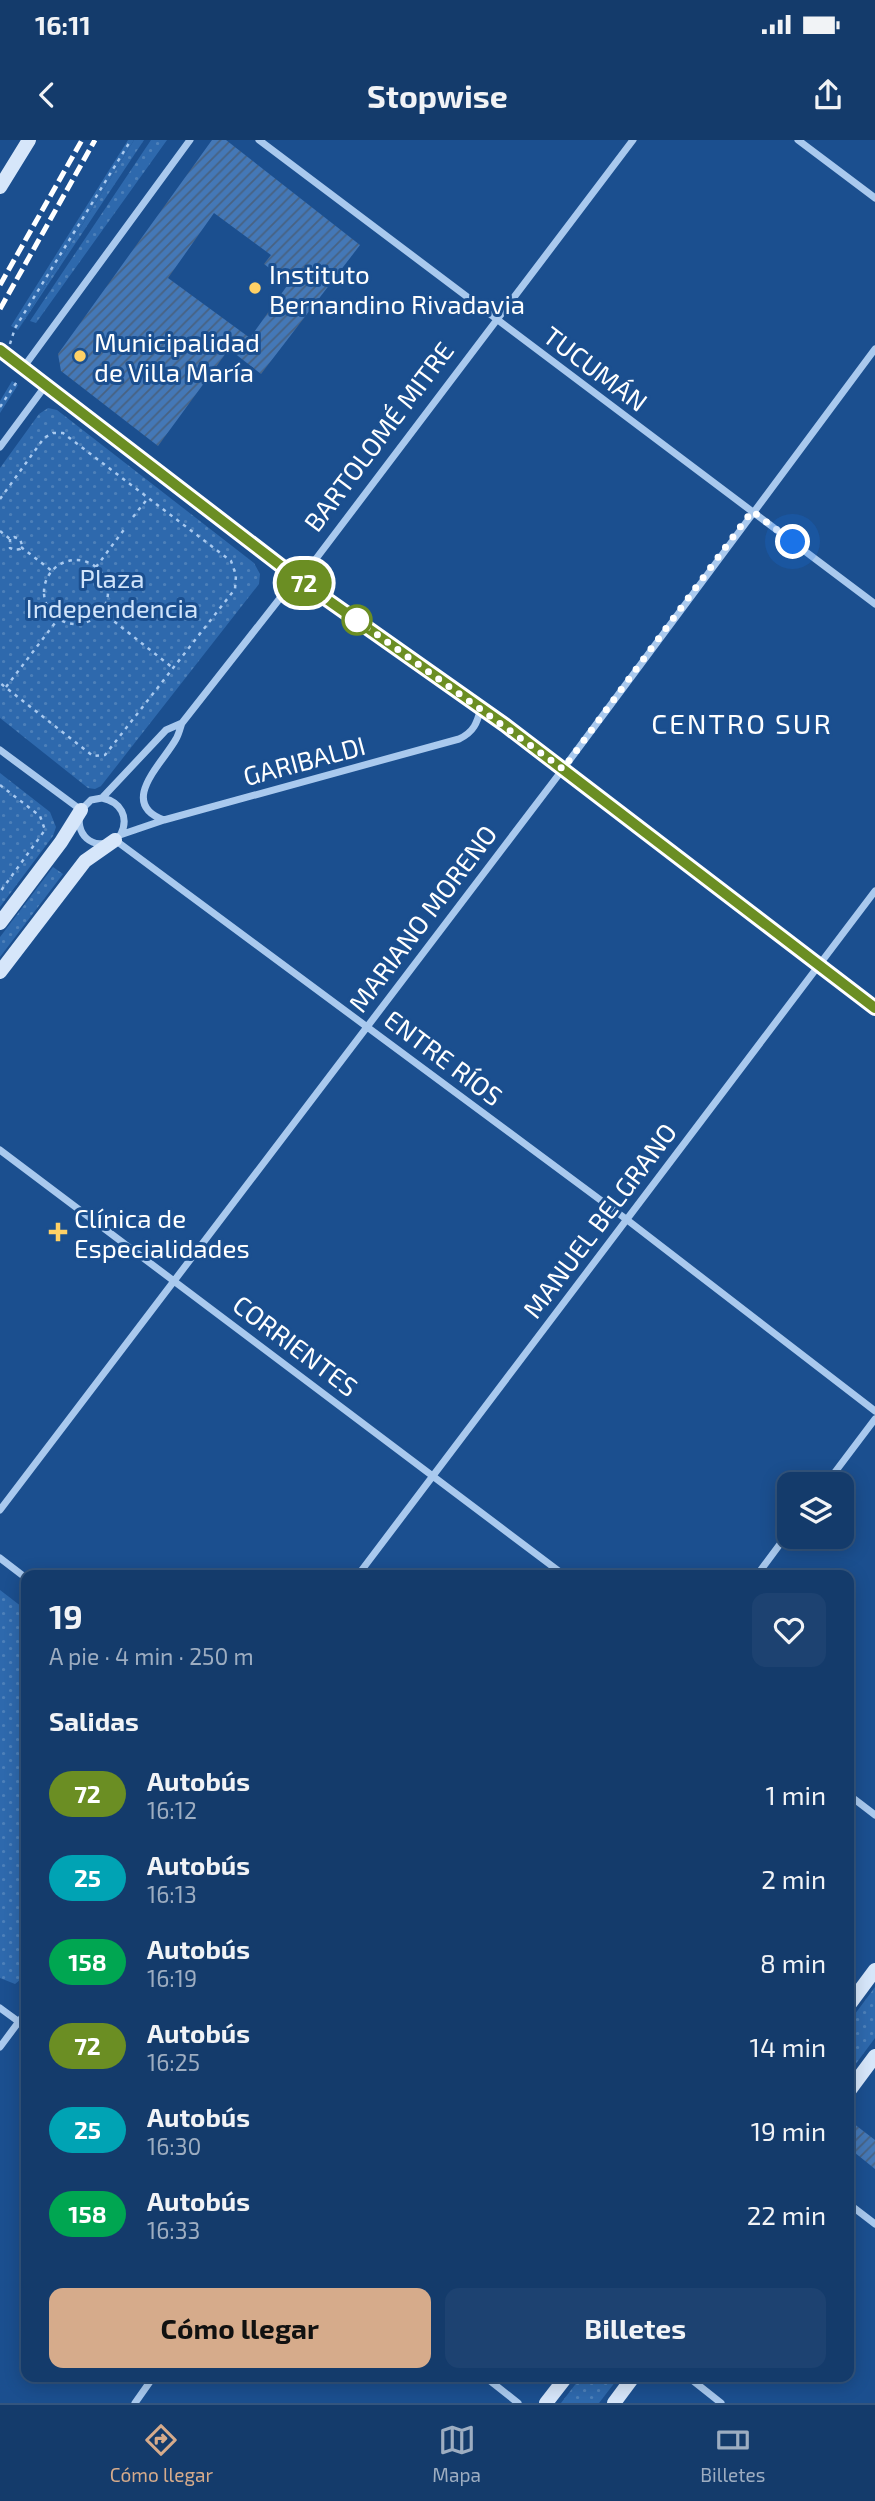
<!DOCTYPE html>
<html lang="es">
<meta charset="utf-8">
<style>
:root{--surface:#143b6b;--page:#1d4271;--text:#f1f3f6;--muted:#9dadc1;--line:#33557e;--accent:#d6ab8b}
body{margin:0;font-family:"Exo 2",sans-serif;background:var(--page);color:var(--text);height:100vh;display:flex;flex-direction:column;font-size:26px;white-space:nowrap}
*{box-sizing:border-box;margin:0}
p{font-size:23px;color:var(--muted)}
.icon{flex:none;width:38px;height:38px;fill:none;stroke:currentColor;stroke-width:2;stroke-linecap:round;stroke-linejoin:round}
.map{position:relative;flex:1;overflow:hidden}
.side{position:absolute;left:21px;top:1430px;width:833px;height:812px;display:flex;flex-direction:column;background:var(--surface);border-radius:14px;box-shadow:0 4px 18px #0003,0 0 0 2px var(--line)}
.side>*{flex:none}
.badge{padding:0 14px;border-radius:23px;font-size:24px;line-height:46px}
.tools{position:absolute;left:777px;top:1332px;display:grid;gap:14px}
.tools a{display:grid;place-items:center;width:77px;height:77px;border-radius:14px;background:var(--surface);box-shadow:0 4px 18px #0003,0 0 0 2px var(--line);font-size:35px}
.you{position:absolute;width:35px;height:35px;margin:-18px;border:5px solid #fff;border-radius:50%;background:#1a73e8;box-shadow:0 0 0 10px #1a73e833}
.map>.badge{position:absolute;translate:-50% -50%;box-shadow:0 0 0 4px #fff}
h2{padding:0 28px;font-size:26px;line-height:63px}
.round{display:grid;place-items:center;flex:none;width:74px;height:74px;border-radius:14px;background:var(--page)}
.summary{display:flex;align-items:center;justify-content:space-between;height:119px;padding:0 28px}
h1{font-size:33px;font-weight:700;line-height:52px}
.button{display:flex;gap:14px;margin-top:auto;padding:14px 28px}
.button a{flex:1;height:80px;border-radius:14px;background:var(--accent);color:#111;font-size:28px;font-weight:700;line-height:80px;text-align:center}
.button a+a{background:var(--page);color:var(--text)}
ul{padding:0;list-style:none}
li{display:flex;align-items:center;gap:21px;height:84px;padding:0 28px}
li div{flex:1}
li b{display:block;font-size:26px}
li em{font-style:normal}
li .badge{min-width:77px;font-weight:700;text-align:center}
.status{display:flex;justify-content:space-between;align-items:center;height:49px;padding:0 35px;background:var(--surface);direction:ltr}
.status svg{height:19px;fill:currentColor}
header{display:flex;justify-content:space-between;align-items:center;height:91px;padding:0 28px;background:var(--surface);font-size:32px;font-weight:700}
.menu{display:flex;justify-content:space-around;align-items:center;height:98px;border-top:2px solid var(--line);background:var(--surface);font-size:19px;color:var(--muted)}
.menu a{display:grid;justify-items:center;gap:4px}
.menu .active{color:var(--accent)}
.map>svg:first-child{display:block}
</style>
<div class="status"><b>16:11</b><svg viewBox="0 0 49 12"><path d="M0 12V9h3v3zM5 12V6h3v6zM10 12V3h3v9zM15 12V0h3v12zM26 1h20v11H26zM47 4h2v5h-2z"/></svg></div>
<header><svg class="icon" aria-label="back" viewBox="0 0 24 24"><path d="M15 5l-7 7 7 7"/></svg>Stopwise<svg class="icon" aria-label="share" viewBox="0 0 24 24"><path d="M12 15V3M7 8l5-5 5 5M5 13v7h14v-7"/></svg></header>
<div class="map">
<svg width="875" height="2263" viewBox="0 0 875 2263">
<defs>
<pattern id="grass-dots" width="8" height="8" patternUnits="userSpaceOnUse" patternTransform="scale(1.75)"><rect width="8" height="8" fill="#2e69ad"/><path d="M2 2h.1M6 6h.1" fill="none" stroke="#4d80b9" stroke-width="1.8" stroke-linecap="round"/></pattern>
<pattern id="building-hatch" width="6" height="6" patternUnits="userSpaceOnUse" patternTransform="scale(1.75)"><rect width="6" height="6" fill="#4478b7"/><path d="M-1 1l2-2M0 6l6-6M5 7l2-2" fill="none" stroke="#486282"/></pattern>
</defs>
<rect width="100%" height="100%" fill="#1b4f8f"/>
<!-- grass -->
<path fill="url(#grass-dots)" d="M 134,0 L 144,0 L 18,190 Z
M 151,0 L 167,0 L 36,183 L 30,181 Z
M 48,268 L 57,270 L 254,423 L 260,434 L 259,444 L 101,646 L 95,649 L 88,648 L 0,578 L 0,328 L 39,274 Z
M 0,633 L 50,672 L 56,687 L 53,696 L 0,767 Z
M 53,727 L 63,734 L 0,817 L 0,797 Z
M 0,1450 L 26,1470 L 26,1835 L 15,1844 L 0,1838 Z
M 875,1847 L 875,1898 L 849,1933 L 849,1882 Z
M 581,2237 L 581,2236 L 619,2237 L 599,2263 L 561,2263 Z"/>
<!-- pitch -->
<path fill="#2e69ad" d="M 128,0 L 134,0 L 18,190 L 11,186 Z
M 12,241 L 18,245 L 0,273 L 0,261 Z"/>
<!-- building -->
<path fill="url(#building-hatch)" fill-rule="evenodd" d="M 212,0 L 226,0 L 360,105 L 261,234 L 229,209 L 158,306 L 61,231 L 58,214 ZM 214,73 L 271,115 L 264,124 L 289,143 L 250,198 L 168,138 Z
M 849,1980 L 875,2000 L 875,2029 L 849,2008 Z"/>
<g fill="none" stroke-linecap="round" stroke-linejoin="round">
<!-- path -->
<path stroke="#a9c9ee" stroke-width="2.5" stroke-dasharray="3.5 5" stroke-linecap="butt" d="M 10,204 L 15,188 L 131,0
M 0,267 L 18,240
M 0,359 L 44,298 L 53,293 L 63,293 L 231,421 L 236,435 L 235,449 L 105,615 L 93,616 L 0,543
M 133,377 L 148,358
M 0,391 L 10,399 L 14,397 L 20,399 L 22,405 L 20,409 L 15,410 L 10,408 L 10,399
M 21,407 L 52,431
M44 452a32 32 0 1 1 64 0a32 32 0 1 1-64 0Z
M 96,427 L 126,387
M 101,471 L 173,528
M 6,547 L 58,479
M 0,645 L 40,676 L 45,690 L 0,752"/>
<!-- minor -->
<path stroke="#a9c9ee" stroke-width="7" d="M 259,0 L 875,464
M 798,0 L 875,58
M 0,210 L 298,439 L 505,585 L 875,868
M 23,228 L 190,0
M 0,307 L 46,245
M 0,610 L 81,670 C 73,694 93,712 115,700 L 626,1079 L 875,1271
M 102,658 C 121,662 129,677 121,694
M 81,670 L 91,660 L 102,658 L 166,590 L 182,583 L 288,448 L 306,432 L 633,0
M 164,680 C 117,663 163,623 176,599 C 179,594 180,588 182,583
M 120,695 L 164,680 L 459,599 C 474,592 477,583 481,568
M 0,1010 L 564,1435
M 826,1344 L 875,1279
M 0,1370 L 563,629 L 875,209
M 0,1418 L 26,1438
M 358,1435 L 875,751
M 757,1435 L 789,1392
M 849,1655 L 875,1675
M 0,1868 L 26,1887
M 0,1907 L 26,1872
M 849,2064 L 875,2084
M 484,2236 L 518,2263
M 687,2236 L 721,2263
M 135,2263 L 154,2236"/>
<!-- secondary -->
<path stroke="#d6e6fa" stroke-width="14" d="M 0,47 L 29,0
M 0,783 L 61,702 L 81,670
M 0,832 L 85,721 L 115,700
M 849,1865 L 875,1830
M 849,1951 L 875,1916
M 546,2263 L 567,2236
M 614,2263 L 634,2236"/>
<!-- rail -->
<path stroke="#fff" stroke-width="5" stroke-dasharray="12 5" stroke-linecap="butt" d="M 0,145 L 82,0
M 0,169 L 95,0"/>
</g>
<g fill="none" stroke-linecap="round" stroke-linejoin="round">
<!-- line casing -->
<g stroke="#fff" stroke-width="16">
<path id="line" d="M 0,210 L 298,439 L 505,585 L 875,868"/>
</g>
<!-- line -->
<use href="#line" stroke="#6b8e23" stroke-width="10"/>
<!-- walk -->
<path stroke="#fff" stroke-width="7" stroke-dasharray="0 12.6" d="M 357,480 L 563,629 L 752,371 L 793,402"/>
</g>
<!-- markers -->
<g fill="#ffd166" stroke="#1b4f8f" stroke-width="2.5">
<circle cx="255" cy="148" r="7"/>
<circle cx="80" cy="216" r="7"/>
<path d="M54.5 1081.5h7v7h7v7h-7v7h-7v-7h-7v-7h7z"/>
</g>
<circle fill="#fff" stroke="#6b8e23" stroke-width="3.5" cx="357" cy="480" r="14"/>
<g text-anchor="middle" dominant-baseline="central" stroke-width="6" stroke-linejoin="round" paint-order="stroke">
<!-- poi labels -->
<g font-size="26" fill="#fff" stroke="#1b4f8f" text-anchor="start">
<text x="269" y="133">Instituto<tspan x="269" dy="30">Bernandino Rivadavia</tspan></text>
<text x="94" y="201">Municipalidad<tspan x="94" dy="30">de Villa María</tspan></text>
<text x="74" y="1077">Clínica de<tspan x="74" dy="30">Especialidades</tspan></text>
</g>
<!-- street labels -->
<g font-size="26" fill="#fff" stroke="#1b4f8f">
<text transform="translate(596 228) rotate(37)">TUCUMÁN</text>
<text transform="translate(378 296) rotate(-53)">BARTOLOMÉ MITRE</text>
<text transform="translate(304 620) rotate(-15)">GARIBALDI</text>
<text transform="translate(422 778) rotate(-53)">MARIANO MORENO</text>
<text transform="translate(444 917) rotate(37)">ENTRE RÍOS</text>
<text transform="translate(599 1080) rotate(-53)">MANUEL BELGRANO</text>
<text transform="translate(296 1205) rotate(37)">CORRIENTES</text>
</g>
<!-- park labels -->
<g font-size="26" fill="#cfe3fa" stroke="#1b4f8f">
<text x="112" y="437">Plaza<tspan x="112" dy="30">Independencia</tspan></text>
</g>
<!-- neighbourhood labels -->
<g font-size="28" letter-spacing="2" fill="#fff" stroke="#1b4f8f">
<text x="742" y="583">CENTRO SUR</text>
</g>
</g>
</svg>
<div class="tools">
<a><svg class="icon" aria-label="layers" viewBox="0 0 24 24"><path d="M12 4l9 5-9 5-9-5zM3 14l9 5 9-5"/></svg></a>
</div>
<div class="you" style="left:793px;top:402px"></div>
<b class="badge" style="left:304px;top:443px;background:#6b8e23;color:#fff">72</b>
<section class="side">
<div class="summary"><div><h1>19</h1><p>A pie · 4 min · 250 m</p></div><a class="round"><svg class="icon" aria-label="heart" viewBox="0 0 24 24"><path d="M12 20l-8-8c-3-5 5-10 8-4 3-6 11-1 8 4z"/></svg></a></div>
<h2>Salidas</h2>
<ul>
<li><span class="badge" style="background:#6b8e23;color:#fff">72</span><div><b>Autobús</b><p>16:12</p></div><em>1 min</em></li>
<li><span class="badge" style="background:#00a3b4;color:#fff">25</span><div><b>Autobús</b><p>16:13</p></div><em>2 min</em></li>
<li><span class="badge" style="background:#00a651;color:#fff">158</span><div><b>Autobús</b><p>16:19</p></div><em>8 min</em></li>
<li><span class="badge" style="background:#6b8e23;color:#fff">72</span><div><b>Autobús</b><p>16:25</p></div><em>14 min</em></li>
<li><span class="badge" style="background:#00a3b4;color:#fff">25</span><div><b>Autobús</b><p>16:30</p></div><em>19 min</em></li>
<li><span class="badge" style="background:#00a651;color:#fff">158</span><div><b>Autobús</b><p>16:33</p></div><em>22 min</em></li>
</ul>
<div class="button"><a>Cómo llegar</a><a>Billetes</a></div>
</section>
</div>
<nav class="menu">
<a class="active"><svg class="icon" aria-label="directions" viewBox="0 0 24 24"><path d="M12 3l9 9-9 9-9-9zM9 14v-3h6M13 9l2 2-2 2"/></svg>Cómo llegar</a>
<a><svg class="icon" aria-label="map" viewBox="0 0 24 24"><path d="M3 6l6-2 6 2 6-2v14l-6 2-6-2-6 2zM9 4v14M15 6v14"/></svg>Mapa</a>
<a><svg class="icon" aria-label="tickets" viewBox="0 0 24 24"><path d="M3 7h18v10H3zM15 7v10"/></svg>Billetes</a>
</nav>
